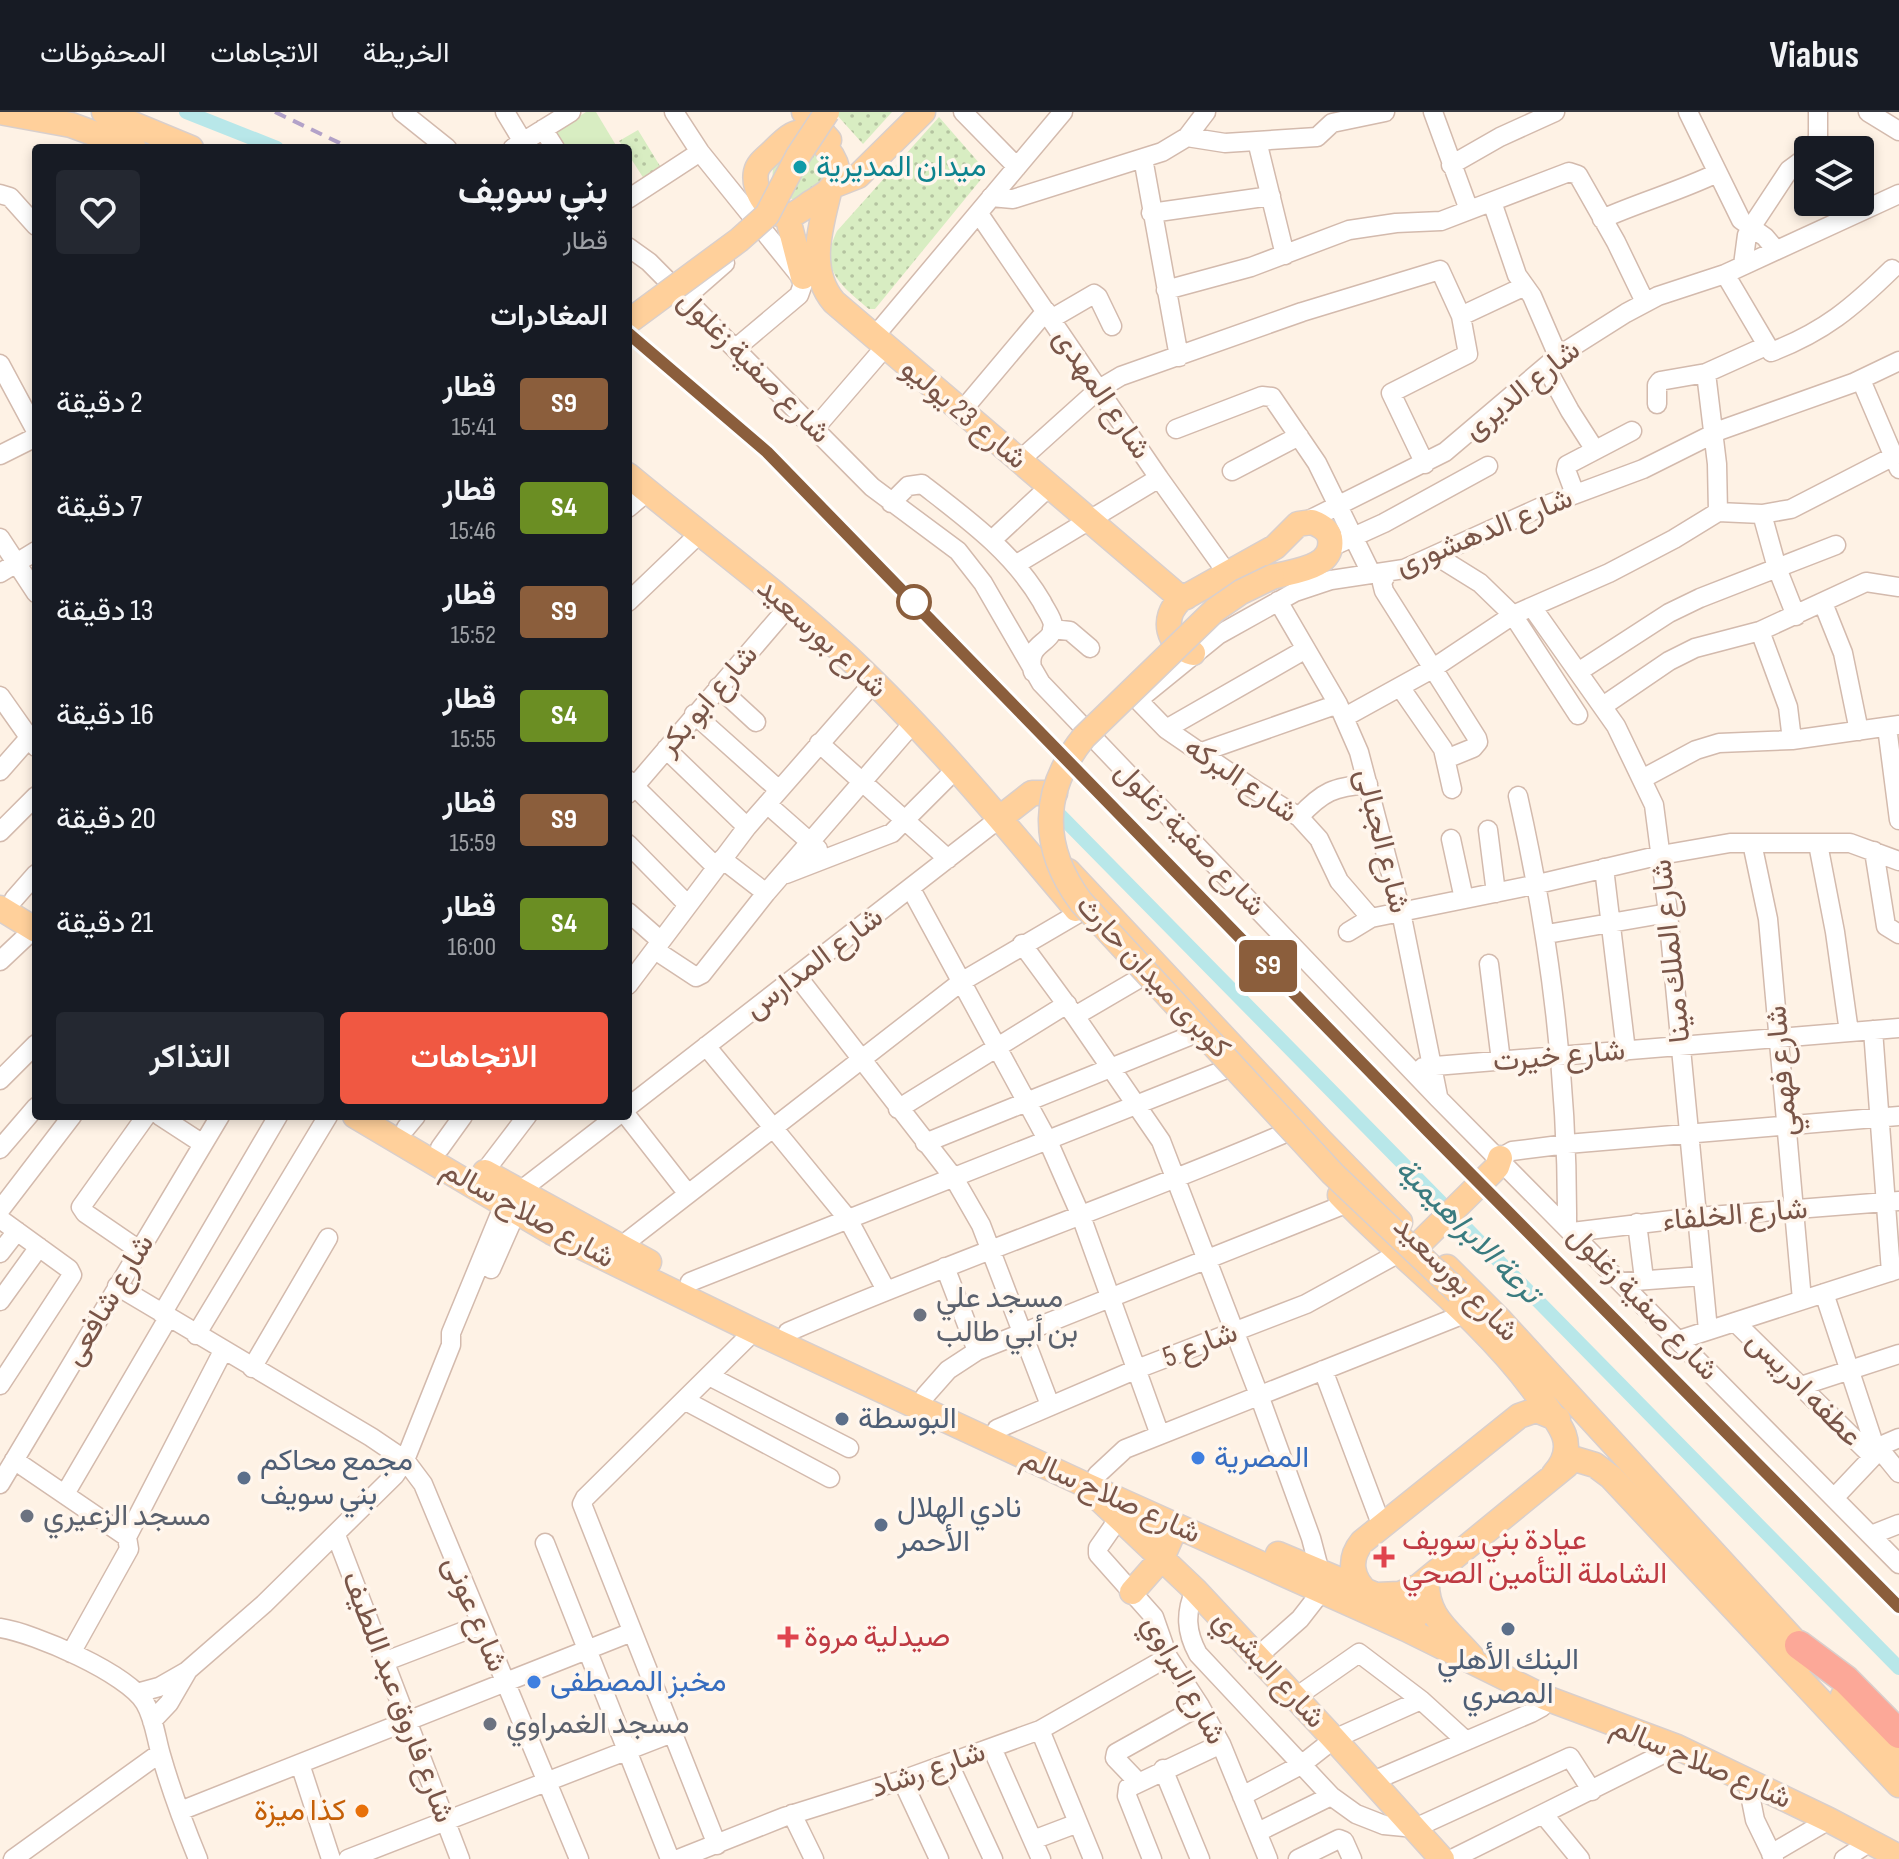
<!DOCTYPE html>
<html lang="ar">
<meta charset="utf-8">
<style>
:root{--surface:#171b24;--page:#242831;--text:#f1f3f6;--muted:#9ea1a6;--line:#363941;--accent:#f05842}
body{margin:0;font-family:"Sofia Sans Condensed",Vazirmatn,sans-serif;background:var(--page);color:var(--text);direction:rtl;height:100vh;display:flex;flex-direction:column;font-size:30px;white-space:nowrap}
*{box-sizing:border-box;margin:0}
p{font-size:26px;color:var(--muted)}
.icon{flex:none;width:44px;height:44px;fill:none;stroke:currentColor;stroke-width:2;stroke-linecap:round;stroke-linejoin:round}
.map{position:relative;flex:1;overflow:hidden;direction:ltr}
.drawer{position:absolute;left:32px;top:32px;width:600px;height:976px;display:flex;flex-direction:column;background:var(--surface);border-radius:8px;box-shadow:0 4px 12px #0003;direction:rtl}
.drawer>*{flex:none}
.badge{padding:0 16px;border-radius:6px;font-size:28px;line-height:52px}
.controls{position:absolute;left:1794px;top:24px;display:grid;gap:16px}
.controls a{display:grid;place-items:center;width:80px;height:80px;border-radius:8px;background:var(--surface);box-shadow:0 4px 12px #0003;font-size:40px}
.map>.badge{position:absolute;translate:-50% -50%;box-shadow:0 0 0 4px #fff}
h2{padding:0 24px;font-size:30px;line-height:72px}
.round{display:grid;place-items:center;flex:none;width:84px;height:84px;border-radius:8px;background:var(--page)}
.summary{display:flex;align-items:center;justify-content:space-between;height:136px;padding:0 24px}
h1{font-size:38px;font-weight:600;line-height:60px}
.button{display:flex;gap:16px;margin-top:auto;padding:16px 24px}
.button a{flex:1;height:92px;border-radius:8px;background:var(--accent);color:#fff;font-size:32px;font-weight:600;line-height:92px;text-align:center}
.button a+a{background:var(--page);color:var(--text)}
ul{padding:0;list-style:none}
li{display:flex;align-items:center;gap:24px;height:104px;padding:0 24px}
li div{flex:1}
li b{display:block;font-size:30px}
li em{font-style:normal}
li .badge{min-width:88px;font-weight:700;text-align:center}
header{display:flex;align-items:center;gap:48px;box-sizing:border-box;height:112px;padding:0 40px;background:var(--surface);border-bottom:2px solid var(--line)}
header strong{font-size:38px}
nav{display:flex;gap:44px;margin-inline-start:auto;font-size:28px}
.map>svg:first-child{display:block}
</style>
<header>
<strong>Viabus</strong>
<nav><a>الخريطة</a><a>الاتجاهات</a><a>المحفوظات</a></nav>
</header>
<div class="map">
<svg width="1899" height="1747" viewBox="0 0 1899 1747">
<defs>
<pattern id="garden-dots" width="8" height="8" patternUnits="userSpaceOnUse" patternTransform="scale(2)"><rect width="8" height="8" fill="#d8edc2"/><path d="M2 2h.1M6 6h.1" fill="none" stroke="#b4c3a0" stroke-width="1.8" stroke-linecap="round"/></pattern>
</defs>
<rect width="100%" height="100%" fill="#fef2e5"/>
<!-- green -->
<path fill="#d8edc2" d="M 586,0 L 596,0 L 617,35 L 563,36 L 553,21 Z"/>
<!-- garden -->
<path fill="url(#garden-dots)" d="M 838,0 L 892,0 L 863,32 L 836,2 Z
M 939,5 L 987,60 L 875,197 L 869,197 C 842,174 818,158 837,119 Z
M 638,18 L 663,59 L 646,70 L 628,42 L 628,36 L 624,36 L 619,29 Z
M 780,38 L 824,41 L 829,69 L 799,89 C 768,82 768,62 780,38 Z"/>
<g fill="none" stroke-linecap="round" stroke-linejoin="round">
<!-- canal -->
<path stroke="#b8e7e9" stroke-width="14" d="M 186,0 L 277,36
M 1052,695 L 1899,1556"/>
<!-- minor casing -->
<g stroke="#d3baad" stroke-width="21">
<path id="minor" d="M 402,0 L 447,36
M 505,0 L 523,30
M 674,0 L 700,40 L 804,169 L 799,183 L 736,236
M 963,0 L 1017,55
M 1433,0 L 1469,98
M 1688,0 L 1741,108 L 1765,125 L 1776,138
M 1868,0 L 1899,19
M 543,17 L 555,36
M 1187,25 L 1225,31 L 1317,25 L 1332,11 L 1385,0
M 1257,29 L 1285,143
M 513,36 L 571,0
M 1815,38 L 1818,24 L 1818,0
M 1143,46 L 1179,245
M 1451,53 L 1500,25 L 1555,0
M 0,82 L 10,85 L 36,114
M 991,85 L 1013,87 L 1162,40 L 1187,25 L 1206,0
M 628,87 L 700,40
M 1492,90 L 1517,163 L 1532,184 L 1558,244
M 1151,101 L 1271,84
M 979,102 L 1159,366 L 1227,461
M 1602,107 C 1640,90 1680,79 1717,61
M 628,135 L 649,150 L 872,375 L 958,439 L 983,471 L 1041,571 L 1438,986 L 1899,1452
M 1743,153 L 1747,123 L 1752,114 L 1789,58 L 1808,44
M 1725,162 L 1771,240 C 1824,220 1853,195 1892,157
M 1166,178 L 1251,155 L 1349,118 L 1396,111 L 1441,109 L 1569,60 L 1578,63 L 1616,130 L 1645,190
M 685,186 L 725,151
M 1461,204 L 1525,174
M 1051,207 L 1094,182 L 1098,185 L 1112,214
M 874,225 L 1063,0
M 0,252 L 36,319
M 1546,255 L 1570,299 L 1595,338
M 1861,268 L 1899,357
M 1657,292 L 1657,273 L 1660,269 L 1706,261
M 961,300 L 1046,199
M 816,315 L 885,235
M 1176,317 L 1262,284 L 1272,285 L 1317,351 L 1371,461
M 0,343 L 36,325
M 1019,349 L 1099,277 L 1121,264 L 1302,200 L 1440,158 L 1461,204 L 1468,242 L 1391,281 L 1425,352
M 1232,359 L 1299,324
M 1575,382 L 1566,358 L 1567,353 L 1632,319
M 891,391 L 908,374 L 922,372 C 967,407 1013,440 1042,490 C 1045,497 1052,505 1053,513 C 1054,533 1024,530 1033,560
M 628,396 L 647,380
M 1718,400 L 1717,352 L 1706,261 L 1766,234
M 1762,402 L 1777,456 L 1796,504
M 1305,410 L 1445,340 L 1558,244 L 1626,201 L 1658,184 L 1725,162 L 1899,82
M 0,426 L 36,481
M 992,428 L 1050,374
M 1329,436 L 1384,411 L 1488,354
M 1435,443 L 1480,471 L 1513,503 L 1578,603
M 1015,453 L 1159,366
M 0,461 L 36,439
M 1387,461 L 1382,471 L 1384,479 L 1477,626 L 1478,630 L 1473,636 L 1446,647
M 1278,489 L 1338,592 L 1359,640 L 1401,800 L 1438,984
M 628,490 L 700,421
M 1823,491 L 1843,541 L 1859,619
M 1532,495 L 1616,614 L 1654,693 L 1668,801 L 1708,1218
M 1052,517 L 1070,519 L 1090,536
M 1760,519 L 1788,595 L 1792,628
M 1578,560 L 1669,501 L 1700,486 L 1836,433
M 718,575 L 756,610
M 1400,575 L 1443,637 L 1452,677
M 1129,579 L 1166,617 L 1255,678 L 1299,705 L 1319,727 L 1339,769 L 1371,806
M 0,584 L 36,635
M 1138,588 L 1218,523 L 1295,480 L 1331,468 L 1404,457 L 1541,395 L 1643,357 L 1721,318 L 1853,271 L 1899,249
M 1603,594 L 1669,549 L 1695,536 L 1760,519 L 1866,470 L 1899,475
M 694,602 L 779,678
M 1345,605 L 1432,557 L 1513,503 L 1609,461 L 1674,427 L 1718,400 L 1762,402 L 1791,397 L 1894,344
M 1887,615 L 1899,708
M 1166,617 L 1306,537
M 819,631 L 948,747
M 666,637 L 747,715
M 1199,641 L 1338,592
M 0,659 L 29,626
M 1642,667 L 1696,638 L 1719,631 L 1792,628 L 1899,613
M 628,668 L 716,755
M 628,682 L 789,494
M 1518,684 C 1550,826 1568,967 1567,1113
M 767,692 L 818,737
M 1299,705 C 1323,679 1334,675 1368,672
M 1488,718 L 1496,781
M 0,720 L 36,684
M 1451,727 L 1464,787
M 1752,731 L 1768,807 L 1802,1188
M 628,732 L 688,793
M 1818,732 L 1835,820 L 1849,920
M 1874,739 L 1886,814 L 1899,822
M 722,747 L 766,781
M 1604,756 L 1626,939
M 786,762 L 892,721 L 957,656
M 911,777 L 1048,1029 L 1081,1104 L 1160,1323
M 14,787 L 36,762
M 628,800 L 661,829
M 1348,820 L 1371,806 L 1538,772 L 1661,743 L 1730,731 L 1850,731 L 1899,749
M 1547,822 L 1668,801
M 1022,832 L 1075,904 L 1161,1029 L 1259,1283 L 1311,1426 L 1320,1460
M 655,838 L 696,865 L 702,862 L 766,781 L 914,610
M 0,849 L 34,817
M 1489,852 L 1501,949
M 797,864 L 954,1066 L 981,1113 L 1050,1293
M 628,873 L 747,715 L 874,570
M 1075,904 L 1140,866
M 1873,918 L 1891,1160
M 706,934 L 848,1107 L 886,1178
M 1423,955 L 1899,916
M 0,968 L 36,932
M 628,995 L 1000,706
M 898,997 L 1067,892
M 160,1004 L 203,1032
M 627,1004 L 688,1082
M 406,1016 L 416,1004
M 925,1031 L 1192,923
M 440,1036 L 463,1004
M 0,1037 L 36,995
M 1500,1046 L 1512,1039 L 1567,1032 L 1899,1004
M 485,1059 L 527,1004
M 520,1079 L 617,1004
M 0,1098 L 72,1004
M 0,1107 L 69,1157 L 72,1163 L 0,1273
M 1637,1111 L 1644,1167
M 1572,1120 L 1697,1105 L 1899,1089
M 620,1135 L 961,870 L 1079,801
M 139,1138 L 85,1101 L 81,1095 L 146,1004
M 0,1141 L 17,1119
M 945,1155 L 977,1239
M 491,1157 L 517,1098
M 690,1170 L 1224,958
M 1622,1170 L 1702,1164
M 117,1174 L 371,1325 L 405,1348 L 423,1372 L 579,1747
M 1824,1181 L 1873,1329 L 1899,1361
M 0,1189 L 39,1135
M 162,1202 L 278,1004
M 1735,1210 L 1873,1345
M 788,1220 C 951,1149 1120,1092 1283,1022
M 196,1223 L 328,1004
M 1679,1228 L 1899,1157
M 252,1256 L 328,1126
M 1323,1258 L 1381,1412
M 709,1264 L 849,1336
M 1801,1274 L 1899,1242
M 925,1284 L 948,1258 L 977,1239 L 1348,1091
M 684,1288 L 830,1366
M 997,1317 L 1137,1257 L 1306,1192 L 1399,1141
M 14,1348 L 127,1425 L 223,1239
M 1097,1363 L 1125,1337 L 1467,1201
M 0,1372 L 220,1004
M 65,1382 L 168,1206
M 1834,1386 L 1885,1332 L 1899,1326
M 1119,1406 L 1098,1436 L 1098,1442 L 1154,1505 L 1168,1545 L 1200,1594 L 1221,1632 L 1268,1747
M 336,1423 L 460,1747
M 1871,1423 L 1899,1412
M 545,1431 L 670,1747
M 1195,1478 C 1185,1501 1186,1520 1198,1542 L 1331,1684 L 1356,1702 L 1384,1713 L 1415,1716 L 1570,1645 L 1592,1679
M 0,1516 C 34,1521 127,1561 145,1591 C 154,1606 156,1626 161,1643 C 171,1678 184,1713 198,1747
M 71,1541 L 129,1437 L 127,1425
M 1258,1544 L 1300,1507 L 1321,1480
M 386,1549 L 480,1513
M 137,1581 L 159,1575 L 187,1559 L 264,1492 L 395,1363 L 405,1348 L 451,1233 L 451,1221 L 505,1090
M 1296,1585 L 1359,1541 L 1421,1588 L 1466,1629
M 152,1609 L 169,1591 L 187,1560
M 1040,1618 L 1093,1747
M 992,1636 L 1041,1747
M 300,1652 L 331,1747
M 949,1652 L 993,1747
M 1163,1657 L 1200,1747
M 902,1668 L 939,1747
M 1747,1668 L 1755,1708 L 1774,1747
M 1373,1669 L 1531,1601 L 1542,1595 L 1546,1586
M 1138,1670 L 1115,1646 L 1116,1641 L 1200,1594
M 1242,1684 L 1301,1653 L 1334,1627 L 1421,1588
M 180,1699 L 632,1520
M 792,1702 L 814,1747
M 1544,1703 L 1580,1747
M 1258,1720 L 1331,1684
M 1033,1728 L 1078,1711
M 717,1733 L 582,1392 L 585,1386 L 754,1219
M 1771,1742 L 1829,1708
M 13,1747 L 160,1641
M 348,1747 L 672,1621
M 678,1747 L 784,1705 L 902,1668 L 1040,1618 L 1168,1545
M 1152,1747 L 1127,1684 L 1128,1676 L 1221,1632
M 1298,1747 L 1339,1727 L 1344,1729 L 1352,1747
M 1452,1747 L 1677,1635
M 1844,1747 L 1870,1730"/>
</g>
<!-- major casing -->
<g stroke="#d9cfcc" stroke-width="27">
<path id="major" d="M 0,0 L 71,13 L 134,36
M 104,0 L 191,36
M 804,0 L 829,28
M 802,20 C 820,23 838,46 838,64 C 833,78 824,83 812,90 C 806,94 798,101 791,103 C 770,107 752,78 756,60 C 758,51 766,46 772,40 C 781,32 789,21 802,20 Z
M 835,73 L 858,64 L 923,0
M 829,80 C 820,117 807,158 834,190 L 1176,482 L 1186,485
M 787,103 L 803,165
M 628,363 C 701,424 778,480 848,545 C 931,623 1003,710 1076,797
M 1193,541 C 1167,534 1161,506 1180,488 L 1275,435 L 1298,412 L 1312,410 C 1320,413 1328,417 1330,426 C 1335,457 1292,459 1272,465
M 1000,706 L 1032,681 L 1055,681
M 1068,759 L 1321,1029 L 1400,1110
M 0,796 L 36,818
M 355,1004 L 551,1120 L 754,1219 L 1088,1374 L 1406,1517 L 1546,1586 L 1677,1635 L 1829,1708 L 1899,1745
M 485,1060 L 649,1150
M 1340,1083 C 1403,1149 1478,1203 1533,1277 C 1543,1291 1558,1307 1564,1323 C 1569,1337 1564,1351 1554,1362
M 1421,1130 L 1497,1055 L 1500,1046
M 1447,1155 L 1499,1207 L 1811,1547
M 1575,1347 L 1595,1353 L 1611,1365 L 1899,1673
M 1097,1385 L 1195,1478 L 1334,1627 L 1442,1747
M 1278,1442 L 1409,1497 L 1414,1508 L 1406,1517
M 1427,1468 C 1425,1505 1450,1519 1472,1545
M 1132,1480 L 1162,1446 L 1176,1414
M 1368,1481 C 1351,1467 1348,1447 1362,1430 L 1519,1304 L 1536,1298 L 1558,1307
M 1377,1483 L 1400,1482 L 1419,1474 L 1567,1353
M 1843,1584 L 1899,1643"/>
</g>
<!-- highway casing -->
<g stroke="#d9cfcc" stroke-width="31">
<path id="highway" d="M 1799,1533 L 1846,1568 L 1899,1622"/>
</g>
<!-- minor -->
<use href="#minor" stroke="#fff" stroke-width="18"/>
<!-- major -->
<use href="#major" stroke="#ffd09b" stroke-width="24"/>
<!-- highway -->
<use href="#highway" stroke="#fca898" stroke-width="28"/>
<!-- rail -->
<path stroke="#b3a2c9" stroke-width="4" stroke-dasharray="12 8" stroke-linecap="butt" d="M 275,0 L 350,36
M 628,221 L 767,340 L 1411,1001 L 1899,1495"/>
<!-- major-bridge casing -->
<g stroke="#d9cfcc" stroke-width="27" stroke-linecap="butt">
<path id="major-bridge" d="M 628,210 L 739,128 L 767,103 L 798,44 L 827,0
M 1272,465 L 1241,480 L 1215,498 L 1084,625 C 1041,678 1040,735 1081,790 L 1333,1062 L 1458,1180"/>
</g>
<!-- major-bridge -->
<use href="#major-bridge" stroke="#ffd09b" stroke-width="24"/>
</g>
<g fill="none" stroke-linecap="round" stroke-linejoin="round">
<!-- line casing -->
<g stroke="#fff" stroke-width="18">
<path id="line" d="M 628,221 L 767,340 L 1428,1019 L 1899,1495"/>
</g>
<!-- line -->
<use href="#line" stroke="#8b5e3c" stroke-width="12"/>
</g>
<!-- markers -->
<circle fill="#0f9aa8" stroke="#fff6ed" stroke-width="3" cx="800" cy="55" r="8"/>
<circle fill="#fff" stroke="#8b5e3c" stroke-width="4" cx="914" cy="490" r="16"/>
<g fill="#6b7280" stroke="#fff6ed" stroke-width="3">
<circle cx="920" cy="1203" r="8"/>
<circle cx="27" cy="1404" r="8"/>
<circle cx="490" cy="1612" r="8"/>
</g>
<g fill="#5c6f8a" stroke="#fff6ed" stroke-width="3">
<circle cx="842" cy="1307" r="8"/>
<circle cx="244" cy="1366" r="8"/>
<circle cx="881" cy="1413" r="8"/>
<circle cx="1508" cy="1517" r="8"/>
</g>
<g fill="#3f7fe0" stroke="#fff6ed" stroke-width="3">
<circle cx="1198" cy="1346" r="8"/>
<circle cx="534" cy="1570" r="8"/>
</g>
<g fill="#e0444e" stroke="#fff6ed" stroke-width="3">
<path d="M1380 1433h8v8h8v8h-8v8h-8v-8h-8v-8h8z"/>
<path d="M784 1513h8v8h8v8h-8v8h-8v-8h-8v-8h8z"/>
</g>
<circle fill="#e8710a" stroke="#fff6ed" stroke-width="3" cx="362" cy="1699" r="8"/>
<g text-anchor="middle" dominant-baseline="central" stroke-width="7" stroke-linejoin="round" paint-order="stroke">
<!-- culture labels -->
<g font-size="30" fill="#0d838f" stroke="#fff6ed" text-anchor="start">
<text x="816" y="55">ميدان المديرية</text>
</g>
<!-- street labels -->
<g font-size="30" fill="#795548" stroke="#fff6ed">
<text transform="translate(754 255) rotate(45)">شارع صفية زغلول</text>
<text transform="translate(1522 278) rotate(-39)">شارع الديرى</text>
<text transform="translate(1102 282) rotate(56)">شارع المهدى</text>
<text transform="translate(964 302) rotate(40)">شارع 23 يوليو</text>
<text transform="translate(1484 420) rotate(-22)">شارع الدهشورى</text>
<text transform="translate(822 526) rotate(42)">شارع بورسعيد</text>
<text transform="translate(708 588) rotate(-49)">شارع ابو بكر</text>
<text transform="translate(1241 668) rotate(34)">شارع البركه</text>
<text transform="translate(1190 727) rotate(46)">شارع صفية زغلول</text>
<text transform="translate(1382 729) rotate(76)">شارع الجبالى</text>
<text transform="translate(1671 839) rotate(-96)">شارع الملك مينا</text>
<text transform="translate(814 851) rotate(-37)">شارع المدارس</text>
<text transform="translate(1153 865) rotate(47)">كوبرى ميدان حارث</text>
<text transform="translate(1559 944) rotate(-5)">شارع خيرت</text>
<text transform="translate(1782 959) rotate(-95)">شارع فهمي</text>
<text transform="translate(528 1102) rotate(29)">شارع صلاح سالم</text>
<text transform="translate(1735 1103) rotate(-5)">شارع الخلفاء</text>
<text transform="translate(1456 1167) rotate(45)">شارع بورسعيد</text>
<text transform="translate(109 1188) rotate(-59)">شارع شافعى</text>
<text transform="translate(1643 1191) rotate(46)">شارع صفية زغلول</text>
<text transform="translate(1200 1233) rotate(-21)">شارع 5</text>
<text transform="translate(1804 1277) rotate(45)">عطفه ادريس</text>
<text transform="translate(1111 1384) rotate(24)">شارع صلاح سالم</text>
<text transform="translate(475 1502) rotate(67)">شارع عونى</text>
<text transform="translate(1269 1557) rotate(47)">شارع البشري</text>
<text transform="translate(1184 1568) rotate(61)">شارع البراوي</text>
<text transform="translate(398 1585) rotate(69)">شارع فاروق عبد اللطيف</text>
<text transform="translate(1701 1651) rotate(23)">شارع صلاح سالم</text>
<text transform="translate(928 1658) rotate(-19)">شارع رشاد</text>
</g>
<!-- worship labels -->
<g font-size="30" fill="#5b616d" stroke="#fff6ed" text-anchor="start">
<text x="936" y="1186">مسجد علي<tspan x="936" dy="34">بن أبي طالب</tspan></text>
<text x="43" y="1404">مسجد الزعيري</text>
<text x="506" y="1612">مسجد الغمراوي</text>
</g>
<!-- service labels -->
<g font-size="30" fill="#4e5e75" stroke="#fff6ed" text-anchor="start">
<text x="858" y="1307">البوسطة</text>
<text x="260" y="1349">مجمع محاكم<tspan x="260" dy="34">بني سويف</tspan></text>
<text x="897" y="1396">نادي الهلال<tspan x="897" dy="34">الأحمر</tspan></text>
<text x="1508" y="1548" text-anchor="middle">البنك الأهلي<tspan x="1508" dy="34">المصري</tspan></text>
</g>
<!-- shop labels -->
<g font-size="30" fill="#366cbe" stroke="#fff6ed" text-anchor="start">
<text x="1214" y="1346">المصرية</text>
<text x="550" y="1570">مخبز المصطفى</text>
</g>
<!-- health labels -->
<g font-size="30" fill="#be3a42" stroke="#fff6ed" text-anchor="start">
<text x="1402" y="1428">عيادة بني سويف<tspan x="1402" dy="34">الشاملة التأمين الصحي</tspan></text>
<text x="804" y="1525">صيدلية مروة</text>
</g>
<!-- food labels -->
<g font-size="30" fill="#c56008" stroke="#fff6ed" text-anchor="end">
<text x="346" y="1699">كذا ميزة</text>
</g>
<!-- water labels -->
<g font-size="32" font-style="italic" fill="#3a7b7f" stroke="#fff6ed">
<text transform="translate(1468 1119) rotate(45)">ترعة الابراهيمية</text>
</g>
</g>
</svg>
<div class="controls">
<a><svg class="icon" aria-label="layers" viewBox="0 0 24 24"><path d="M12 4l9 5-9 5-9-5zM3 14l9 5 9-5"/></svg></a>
</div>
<b class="badge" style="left:1268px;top:854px;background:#8b5e3c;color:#fff">S9</b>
<section class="drawer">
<div class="summary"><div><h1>بني سويف</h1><p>قطار</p></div><a class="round"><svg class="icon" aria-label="heart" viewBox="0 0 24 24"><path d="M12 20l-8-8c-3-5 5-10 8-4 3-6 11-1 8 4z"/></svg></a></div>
<h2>المغادرات</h2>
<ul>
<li><span class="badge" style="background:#8b5e3c;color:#fff">S9</span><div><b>قطار</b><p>15:41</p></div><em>2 دقيقة</em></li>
<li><span class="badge" style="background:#6b8e23;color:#fff">S4</span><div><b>قطار</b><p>15:46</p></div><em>7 دقيقة</em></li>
<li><span class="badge" style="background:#8b5e3c;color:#fff">S9</span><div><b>قطار</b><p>15:52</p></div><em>13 دقيقة</em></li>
<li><span class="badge" style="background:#6b8e23;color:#fff">S4</span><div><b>قطار</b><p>15:55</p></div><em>16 دقيقة</em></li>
<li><span class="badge" style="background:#8b5e3c;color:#fff">S9</span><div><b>قطار</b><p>15:59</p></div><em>20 دقيقة</em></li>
<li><span class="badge" style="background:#6b8e23;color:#fff">S4</span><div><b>قطار</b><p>16:00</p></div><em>21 دقيقة</em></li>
</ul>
<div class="button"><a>الاتجاهات</a><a>التذاكر</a></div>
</section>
</div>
